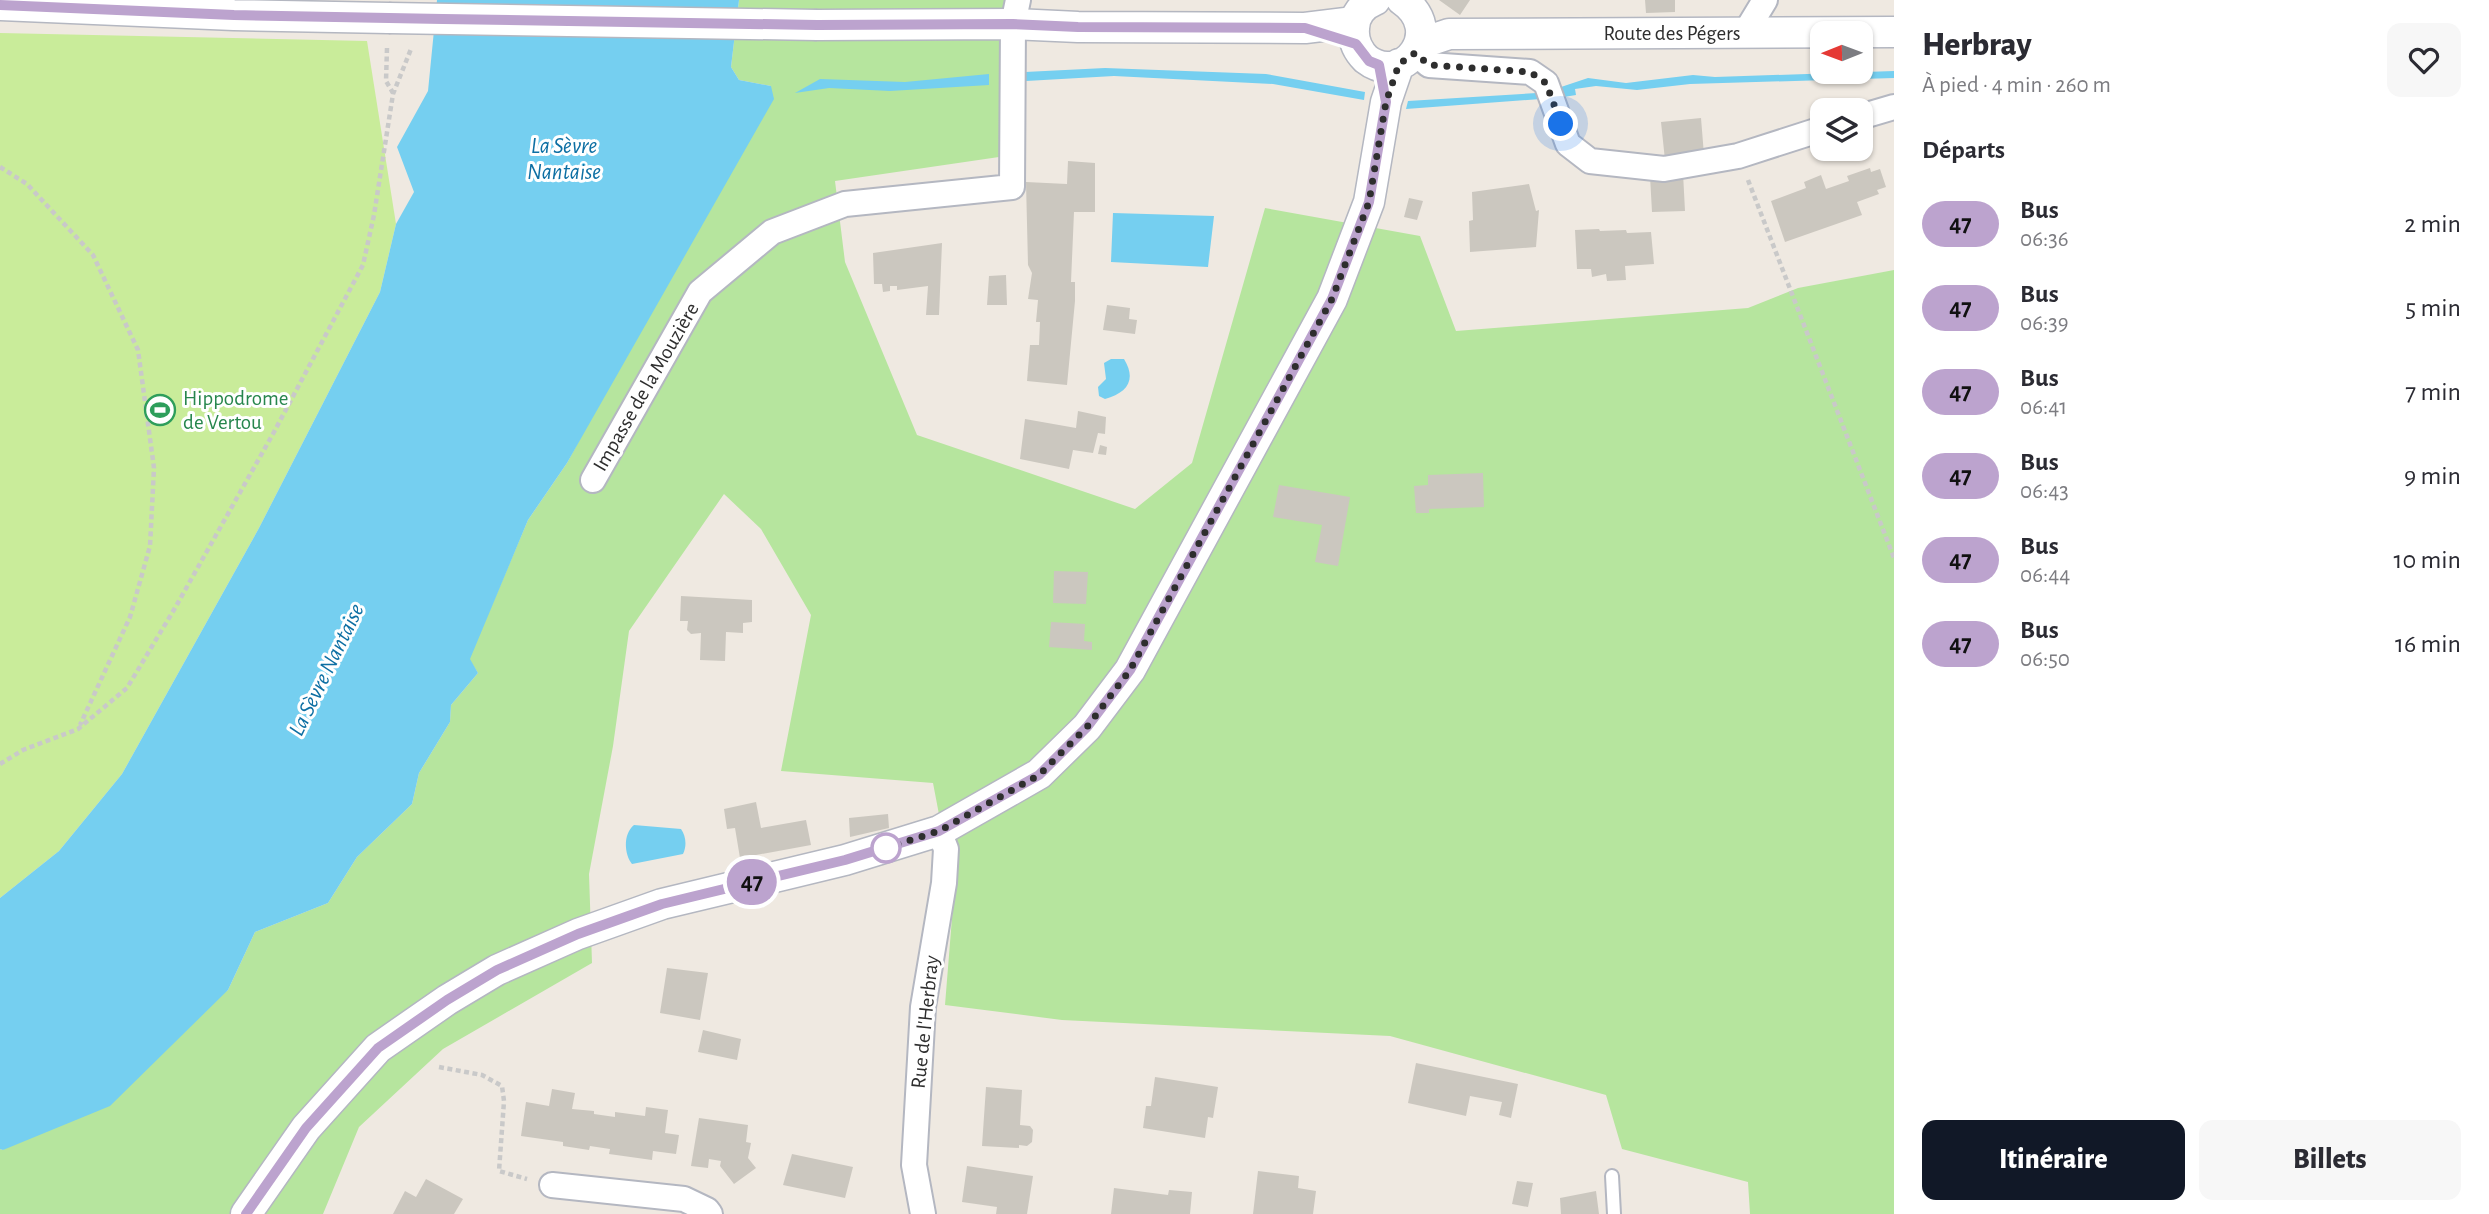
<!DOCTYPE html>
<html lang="fr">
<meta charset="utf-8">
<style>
:root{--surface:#fff;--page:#f7f7f7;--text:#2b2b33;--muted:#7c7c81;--accent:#111827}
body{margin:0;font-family:"Alegreya Sans",sans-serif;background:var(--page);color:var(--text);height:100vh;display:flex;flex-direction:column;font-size:26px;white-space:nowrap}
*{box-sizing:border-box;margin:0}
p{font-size:23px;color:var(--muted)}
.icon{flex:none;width:38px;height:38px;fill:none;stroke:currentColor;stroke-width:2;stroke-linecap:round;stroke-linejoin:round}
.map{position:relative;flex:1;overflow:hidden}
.side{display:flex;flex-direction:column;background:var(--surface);width:595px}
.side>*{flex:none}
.badge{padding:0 14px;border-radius:23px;font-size:24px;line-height:46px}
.needle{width:46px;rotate:269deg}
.fabs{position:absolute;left:1810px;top:21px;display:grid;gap:14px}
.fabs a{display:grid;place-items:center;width:63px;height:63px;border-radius:14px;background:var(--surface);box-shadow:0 2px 5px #0004;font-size:35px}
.you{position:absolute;width:35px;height:35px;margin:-18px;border:5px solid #fff;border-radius:50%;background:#1a73e8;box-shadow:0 0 0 10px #1a73e833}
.map>.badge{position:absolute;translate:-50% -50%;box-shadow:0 0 0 4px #fff}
h2{padding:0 28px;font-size:26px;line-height:63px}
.round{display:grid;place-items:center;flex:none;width:74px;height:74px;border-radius:14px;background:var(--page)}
.summary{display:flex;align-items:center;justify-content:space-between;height:119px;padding:0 28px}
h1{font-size:33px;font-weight:800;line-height:52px}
.button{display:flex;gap:14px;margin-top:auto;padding:14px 28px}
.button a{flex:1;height:80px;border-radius:14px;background:var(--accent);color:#fff;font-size:28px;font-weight:800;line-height:80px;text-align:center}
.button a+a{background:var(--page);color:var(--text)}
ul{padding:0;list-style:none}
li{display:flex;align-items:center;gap:21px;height:84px;padding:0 28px}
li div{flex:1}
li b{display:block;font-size:26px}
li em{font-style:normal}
li .badge{min-width:77px;font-weight:700;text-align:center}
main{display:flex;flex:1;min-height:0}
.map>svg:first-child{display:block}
</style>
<main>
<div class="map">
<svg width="1894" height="1214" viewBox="0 0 1894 1214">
<rect width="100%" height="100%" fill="#efe9e1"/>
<!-- green -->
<path fill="#b6e59e" d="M 739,0 L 1005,0 L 999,157 L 835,181 L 845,262 L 917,435 L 1135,509 L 1192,463 L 1265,208 L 1420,236 L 1456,331 L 1748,308 L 1798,288 L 1894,270 L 1894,1214 L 1750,1214 L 1748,1182 L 1622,1149 L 1606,1095 L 1390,1036 L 1062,1020 L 945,1005 L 954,893 L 933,783 L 781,771 L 811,615 L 761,529 L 724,494 L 629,631 L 613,746 L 589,874 L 592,963 L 443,1049 L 359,1127 L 323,1214 L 0,1214 L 0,1149 L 3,1150 L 228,990 L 255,932 L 328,903 L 357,857 L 412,804 L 419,773 L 450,722 L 451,705 L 478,673 L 469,659 L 528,520 L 567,463 L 771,86 L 739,80 L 731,67 Z"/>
<!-- pitch -->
<path fill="#c9ec9a" d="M 0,33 L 367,41 L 396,224 L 380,292 L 259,528 L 122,774 L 59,851 L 0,898 Z"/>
<!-- water -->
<path fill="#75cff0" d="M 437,0 L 739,0 L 731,67 L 739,80 L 771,86 L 774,99 L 567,463 L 528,520 L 470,659 L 478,673 L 451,705 L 450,722 L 419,773 L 412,804 L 357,857 L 328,903 L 255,932 L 228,990 L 110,1106 L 3,1150 L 0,1149 L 0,898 L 59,851 L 122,774 L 259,528 L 380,292 L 396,224 L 414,192 L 397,147 L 428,91 Z
M 1105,68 L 1266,74 L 1365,92 L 1364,100 L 1273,84 L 1114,76 L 1026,81 L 1025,72 Z
M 1894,71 L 1894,78 L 1690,84 L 1637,90 L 1596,86 L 1575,89 L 1576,95 L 1564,97 L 1558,88 L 1588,78 L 1626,83 L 1693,75 L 1715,77 Z
M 989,74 L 989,85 L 890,91 L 829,88 L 795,93 L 820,79 L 905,82 Z
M 1537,93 L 1541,99 L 1406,109 L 1408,101 Z
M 1113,213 L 1214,216 L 1208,267 L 1111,262 Z
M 1111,359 L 1124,359 C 1137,380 1127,393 1105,399 L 1099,396 L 1098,387 L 1106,379 L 1104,363 Z
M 634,825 L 681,829 C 686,836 687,846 683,854 L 632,864 C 624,854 623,834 634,825 Z"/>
<!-- building -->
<path fill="#cbc7bf" d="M 1439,0 L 1470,0 L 1460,15 Z
M 1645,0 L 1675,0 L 1675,12 L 1646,13 Z
M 1701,118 L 1704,155 L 1665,160 L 1661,122 Z
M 1068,161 L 1095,163 L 1095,212 L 1074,212 L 1071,282 L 1075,282 L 1075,301 L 1067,385 L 1027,381 L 1030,345 L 1039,345 L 1040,322 L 1036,322 L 1038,300 L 1028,299 L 1032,273 L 1028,265 L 1026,182 L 1067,184 Z
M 1870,168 L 1871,172 L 1880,169 L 1886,187 L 1877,190 L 1879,194 L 1857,202 L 1862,215 L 1785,242 L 1771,201 L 1806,188 L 1804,182 L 1821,175 L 1826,189 L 1849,181 L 1847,176 Z
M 1683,173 L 1685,211 L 1652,212 L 1650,176 Z
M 1529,184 L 1536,211 L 1539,210 L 1536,247 L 1470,252 L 1469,221 L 1473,220 L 1472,192 Z
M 1409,198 L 1423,201 L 1417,220 L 1404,217 Z
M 1599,229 L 1600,231 L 1626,230 L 1627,233 L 1651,232 L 1654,264 L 1625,266 L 1626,280 L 1607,281 L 1606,274 L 1592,277 L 1591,269 L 1577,269 L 1575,230 Z
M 942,243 L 939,315 L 926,315 L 928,286 L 897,290 L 897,286 L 890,286 L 890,291 L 883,292 L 882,284 L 874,284 L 873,253 Z
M 1006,275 L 1007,305 L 987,305 L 989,276 Z
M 1107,305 L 1130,308 L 1129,319 L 1137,320 L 1135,334 L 1103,330 Z
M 1078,411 L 1106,417 L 1105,434 L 1098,433 L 1093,453 L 1073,450 L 1069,469 L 1020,459 L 1025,419 L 1076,428 Z
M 1100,445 L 1107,447 L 1106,455 L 1098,454 Z
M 1483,473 L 1484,507 L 1429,509 L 1429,513 L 1416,513 L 1414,486 L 1428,485 L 1428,475 Z
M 1279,485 L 1350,497 L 1338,566 L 1315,562 L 1322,525 L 1273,517 Z
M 1054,571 L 1088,572 L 1086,604 L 1053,603 Z
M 681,596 L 752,600 L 752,622 L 743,623 L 743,633 L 726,632 L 725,661 L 700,660 L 701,633 L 691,634 L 687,630 L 688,621 L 680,621 Z
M 1051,622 L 1085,624 L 1084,641 L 1092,642 L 1092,650 L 1049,647 Z
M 756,802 L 761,828 L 806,820 L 811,845 L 740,858 L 735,828 L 727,829 L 724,809 Z
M 888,814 L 889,828 L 850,837 L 849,818 Z
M 667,968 L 708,973 L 700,1020 L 660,1013 Z
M 703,1030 L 741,1039 L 737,1060 L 698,1052 Z
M 1416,1063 L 1518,1084 L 1511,1118 L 1499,1115 L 1502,1102 L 1470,1096 L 1466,1116 L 1408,1103 Z
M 1155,1077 L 1218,1087 L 1213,1118 L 1208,1117 L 1205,1138 L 1143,1128 L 1146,1106 L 1151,1106 Z
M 986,1087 L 1022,1090 L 1020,1125 L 1030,1126 L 1033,1130 L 1032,1142 L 1027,1146 L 1019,1145 L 1019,1148 L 982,1146 Z
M 552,1089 L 575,1093 L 572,1109 L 594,1111 L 594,1114 L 615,1117 L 615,1112 L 645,1116 L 646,1107 L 668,1110 L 665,1133 L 679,1135 L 676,1154 L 653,1151 L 652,1160 L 609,1154 L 610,1149 L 590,1146 L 589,1150 L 563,1146 L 563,1142 L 521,1136 L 526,1102 L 549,1106 Z
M 699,1118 L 748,1125 L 746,1142 L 751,1143 L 748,1158 L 756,1168 L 734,1184 L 720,1166 L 721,1161 L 709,1159 L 708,1168 L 691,1166 Z
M 792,1154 L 853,1167 L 845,1198 L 783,1185 Z
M 967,1166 L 1033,1176 L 1027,1214 L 996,1214 L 997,1207 L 962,1202 Z
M 1258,1171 L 1299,1176 L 1298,1188 L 1316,1191 L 1313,1214 L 1253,1214 Z
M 426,1179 L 463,1199 L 454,1214 L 393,1214 L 405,1191 L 416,1197 Z
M 1517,1181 L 1533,1183 L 1528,1207 L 1512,1204 Z
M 1114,1188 L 1168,1195 L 1169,1190 L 1192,1192 L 1190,1214 L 1111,1214 Z
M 1596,1191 L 1599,1214 L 1561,1214 L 1560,1198 Z"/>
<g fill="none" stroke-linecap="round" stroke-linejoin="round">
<!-- service casing -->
<g stroke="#b4b7c1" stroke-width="16">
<path id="service" d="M 1612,1176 L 1614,1214"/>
</g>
<!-- minor casing -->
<g stroke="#b4b7c1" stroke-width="28">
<path id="minor" d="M 1745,33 L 1765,0
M 1415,53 L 1429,65 L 1530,72 L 1546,83 L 1568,144 L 1590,161 L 1664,169 L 1738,156 L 1822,129
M 1860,117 L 1894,107
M 593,480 L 700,292 L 772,232 L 845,204 L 1012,187 L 1013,24 L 1018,0
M 552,1185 L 684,1199 L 707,1210 L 710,1214
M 923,1214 L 914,1165 L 923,1007 L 944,883 L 946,849 L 939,831"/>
</g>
<!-- tertiary casing -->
<g stroke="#b4b7c1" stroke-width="33">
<path id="tertiary" d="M 1375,0 C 1363,5 1354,15 1354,29 C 1353,41 1358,51 1366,59 C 1403,88 1447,31 1402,0
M 0,5 L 234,15 L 389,18
M 817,25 L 1013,24 L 1078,27 L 1305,28 L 1354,22
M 1419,44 L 1449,34 L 1894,32
M 246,1214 L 306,1128 L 378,1048 L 447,1000 L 497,970 L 578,934 L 662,904 L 845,860 L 939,831 L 1039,774 L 1087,727 L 1130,670 L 1332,299 L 1369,202 L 1386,102 L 1399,64"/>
</g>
<!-- path -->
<path stroke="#c9c9c9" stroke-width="4.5" stroke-dasharray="5 3.5" stroke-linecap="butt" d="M 387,48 L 386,81 L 393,93
M 0,167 L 27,184 L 93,255 L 138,350 L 154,468 L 150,546 L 130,617 L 80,725
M 1748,180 L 1894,558
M 0,764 L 23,750 L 78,729 L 127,688 L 175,608 L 274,432 L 363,265 L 374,215 L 393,94 L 411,49
M 439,1067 L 482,1075 L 502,1086 L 504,1101 L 499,1171 L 527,1179"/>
<!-- service -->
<use href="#service" stroke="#fff" stroke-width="12"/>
<!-- minor -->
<use href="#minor" stroke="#fff" stroke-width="24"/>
<!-- tertiary -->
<use href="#tertiary" stroke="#fff" stroke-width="30"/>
<!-- tertiary-bridge casing -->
<g stroke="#b4b7c1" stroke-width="33" stroke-linecap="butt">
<path id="tertiary-bridge" d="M 389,18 L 817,25"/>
</g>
<!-- tertiary-bridge -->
<use href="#tertiary-bridge" stroke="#fff" stroke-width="30"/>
</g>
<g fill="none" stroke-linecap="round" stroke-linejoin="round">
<!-- line casing -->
<g stroke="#fff" stroke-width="16">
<path id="line" d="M 0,5 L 234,15 L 443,19 L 817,25 L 1013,24 L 1078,27 L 1305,28 L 1356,44 L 1369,61 L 1379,65 L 1386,102 L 1369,202 L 1332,299 L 1130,670 L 1087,727 L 1039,775 L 939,831 L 845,860 L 662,904 L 578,934 L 497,970 L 447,1000 L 378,1048 L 306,1128 L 246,1214"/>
</g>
<!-- line -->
<use href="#line" stroke="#bca3ce" stroke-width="10"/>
<!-- walk -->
<path stroke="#2e2e2e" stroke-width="7" stroke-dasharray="0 12.6" d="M 886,848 L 939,831 L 1039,775 L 1087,727 L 1130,670 L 1332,299 L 1369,202 L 1386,102 L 1399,64 L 1415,53 L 1429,65 L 1530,72 L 1546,83 L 1561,124"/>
</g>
<!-- icons -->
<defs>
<g id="stadium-ring" transform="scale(1.575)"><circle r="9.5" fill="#fff" stroke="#2e9e5b" stroke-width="1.5"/><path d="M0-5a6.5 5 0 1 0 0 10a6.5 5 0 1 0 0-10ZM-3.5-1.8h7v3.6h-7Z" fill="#2e9e5b"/></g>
</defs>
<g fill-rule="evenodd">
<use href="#stadium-ring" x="160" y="410"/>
</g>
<!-- markers -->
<circle fill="#fff" stroke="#bca3ce" stroke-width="3.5" cx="886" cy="848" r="14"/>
<g text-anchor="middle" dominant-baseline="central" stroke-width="6" stroke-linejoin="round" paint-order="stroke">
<!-- street labels -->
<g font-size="21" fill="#2e2e2e" stroke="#fff">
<text x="1672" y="33">Route des Pégers</text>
<text transform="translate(646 387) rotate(-60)">Impasse de la Mouzière</text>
<text transform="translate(925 1022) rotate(-84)">Rue de l'Herbray</text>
</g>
<!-- leisure labels -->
<g font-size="21" fill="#27864d" stroke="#fff" text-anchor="start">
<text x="183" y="398">Hippodrome<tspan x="183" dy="24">de Vertou</tspan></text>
</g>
<!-- water labels -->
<g font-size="23" font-style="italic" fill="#0d6fa3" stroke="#fff">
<text x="564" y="146">La Sèvre<tspan x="564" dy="26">Nantaise</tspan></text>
<text transform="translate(327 670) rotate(-64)">La Sèvre Nantaise</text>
</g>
</g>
</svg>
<div class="fabs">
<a><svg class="needle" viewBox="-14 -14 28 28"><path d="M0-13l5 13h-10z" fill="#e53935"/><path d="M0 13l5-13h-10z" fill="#7c7c81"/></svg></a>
<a><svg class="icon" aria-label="layers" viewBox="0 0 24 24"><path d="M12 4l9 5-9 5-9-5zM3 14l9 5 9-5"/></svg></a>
</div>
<div class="you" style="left:1561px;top:124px"></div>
<b class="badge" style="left:752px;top:882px;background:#bca3ce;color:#111">47</b>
</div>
<section class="side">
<div class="summary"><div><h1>Herbray</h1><p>À pied · 4 min · 260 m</p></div><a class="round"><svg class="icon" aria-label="heart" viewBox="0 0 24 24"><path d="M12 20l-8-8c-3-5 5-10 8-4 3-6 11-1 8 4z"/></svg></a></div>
<h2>Départs</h2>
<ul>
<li><span class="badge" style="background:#bca3ce;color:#111">47</span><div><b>Bus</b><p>06:36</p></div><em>2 min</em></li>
<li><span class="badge" style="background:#bca3ce;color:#111">47</span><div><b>Bus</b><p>06:39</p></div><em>5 min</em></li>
<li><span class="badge" style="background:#bca3ce;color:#111">47</span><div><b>Bus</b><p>06:41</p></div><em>7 min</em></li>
<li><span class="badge" style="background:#bca3ce;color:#111">47</span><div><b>Bus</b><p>06:43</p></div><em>9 min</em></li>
<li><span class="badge" style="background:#bca3ce;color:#111">47</span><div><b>Bus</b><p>06:44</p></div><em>10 min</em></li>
<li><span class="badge" style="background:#bca3ce;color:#111">47</span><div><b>Bus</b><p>06:50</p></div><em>16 min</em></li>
</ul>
<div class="button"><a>Itinéraire</a><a>Billets</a></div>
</section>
</main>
